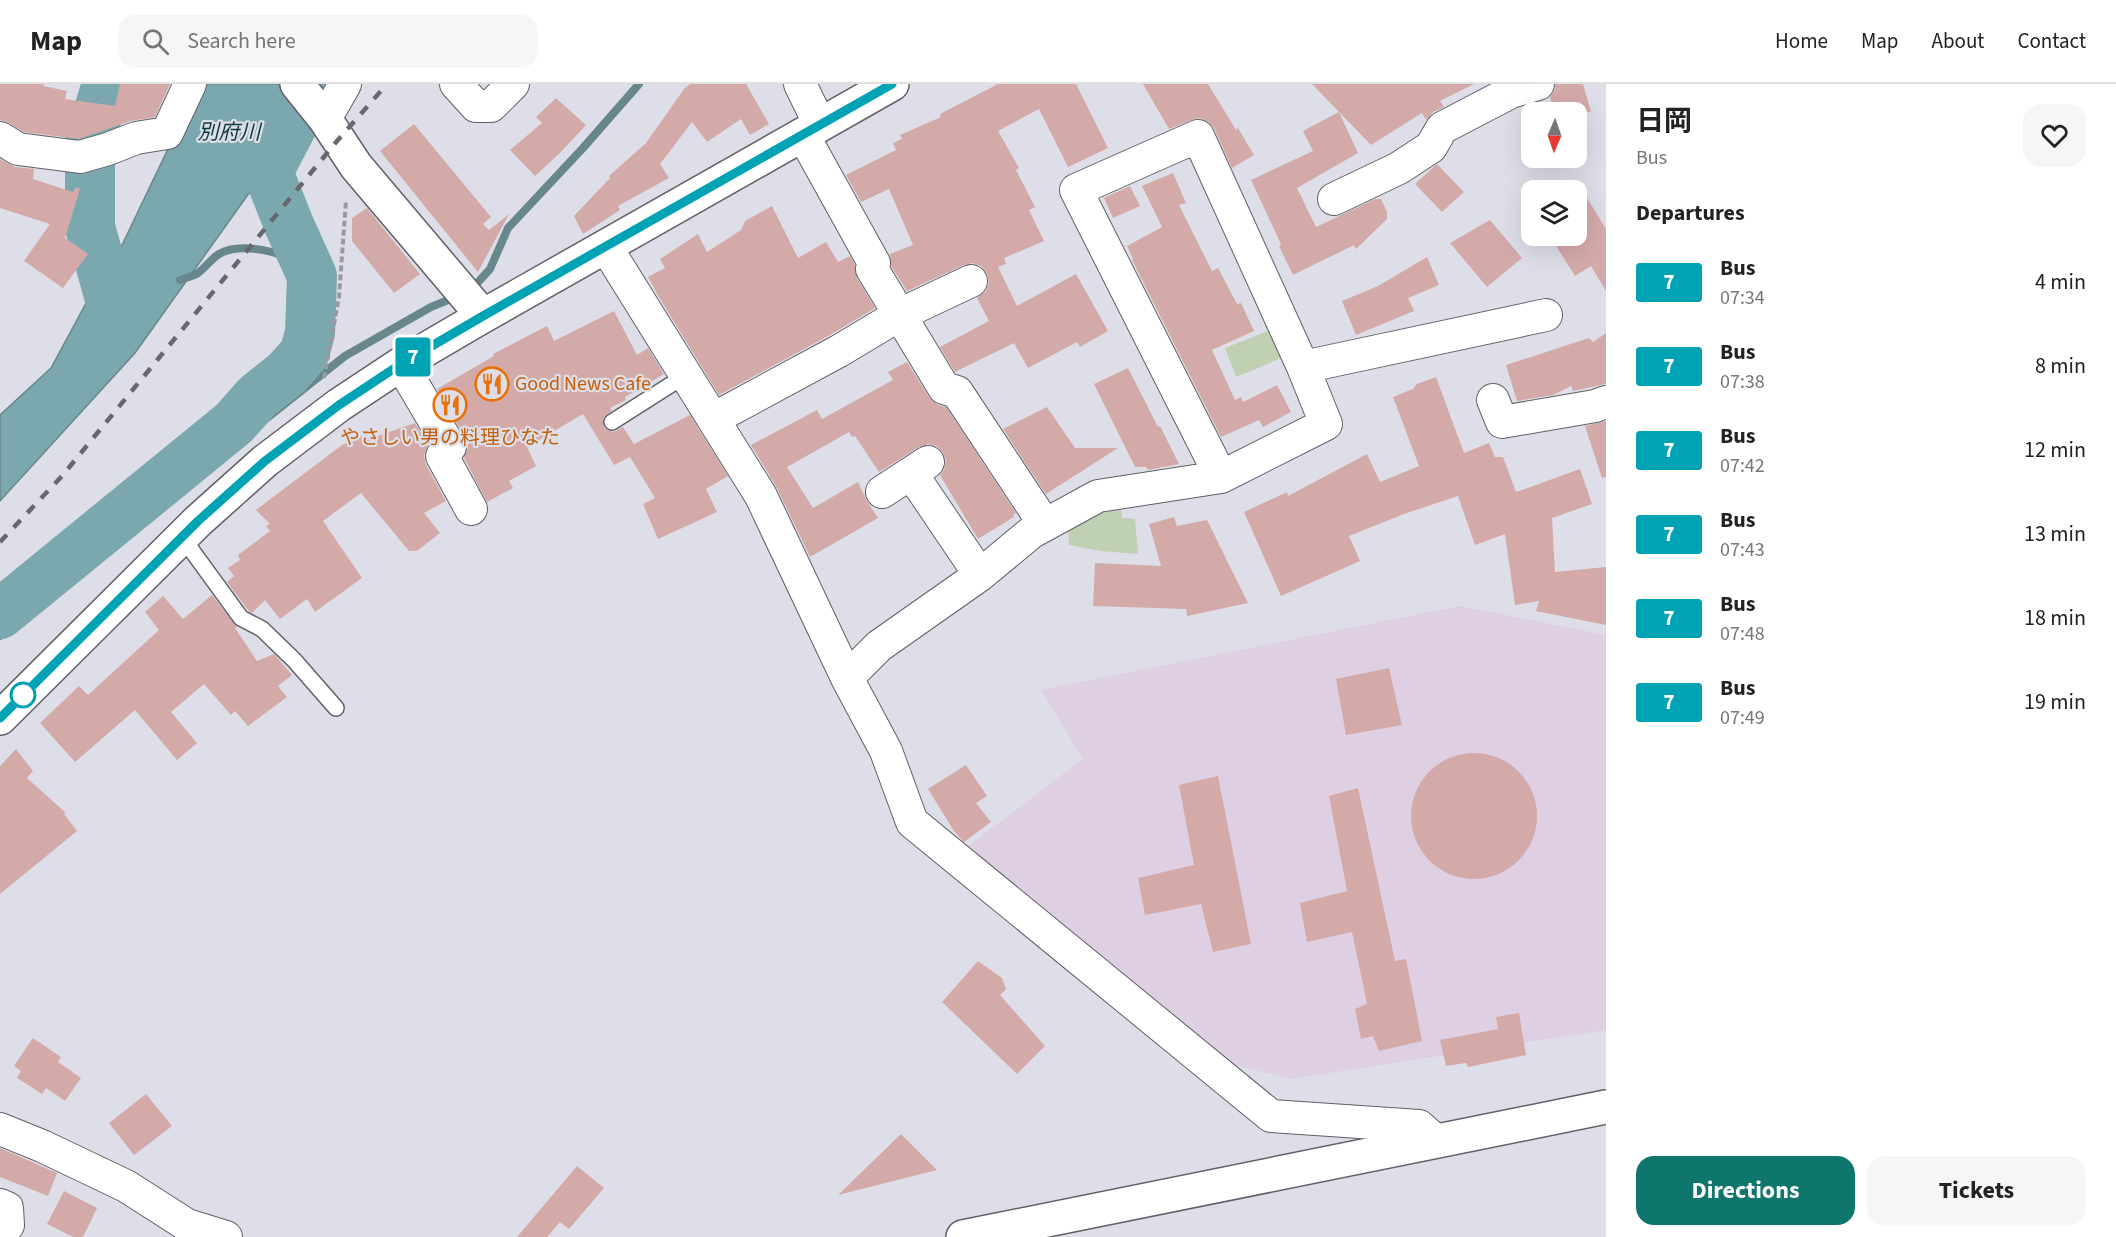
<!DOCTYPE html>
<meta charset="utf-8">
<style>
:root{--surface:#fff;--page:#f6f6f6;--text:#222;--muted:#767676;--line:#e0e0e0;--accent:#0f766e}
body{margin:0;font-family:"Source Sans 3","Noto Sans JP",sans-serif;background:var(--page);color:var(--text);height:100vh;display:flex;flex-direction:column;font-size:22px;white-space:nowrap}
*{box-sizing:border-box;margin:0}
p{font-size:20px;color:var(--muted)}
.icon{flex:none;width:33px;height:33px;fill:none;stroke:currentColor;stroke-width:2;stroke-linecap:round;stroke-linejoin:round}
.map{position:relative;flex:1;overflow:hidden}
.drawer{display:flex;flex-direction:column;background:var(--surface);width:510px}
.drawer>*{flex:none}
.badge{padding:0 12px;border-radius:4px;font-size:21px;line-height:39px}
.needle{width:39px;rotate:182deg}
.controls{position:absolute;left:1521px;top:18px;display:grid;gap:12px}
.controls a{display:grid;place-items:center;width:66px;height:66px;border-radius:12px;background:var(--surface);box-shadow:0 6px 24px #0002;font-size:30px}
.map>.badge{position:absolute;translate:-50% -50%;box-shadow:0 0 0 3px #fff}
h2{padding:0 30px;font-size:22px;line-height:54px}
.round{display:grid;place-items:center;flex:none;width:63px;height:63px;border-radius:18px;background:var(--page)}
.summary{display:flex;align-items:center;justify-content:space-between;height:102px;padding:0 30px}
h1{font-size:28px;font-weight:700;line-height:45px}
.cta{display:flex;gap:12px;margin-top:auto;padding:12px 30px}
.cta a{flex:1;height:69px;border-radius:18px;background:var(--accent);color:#fff;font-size:24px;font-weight:700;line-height:69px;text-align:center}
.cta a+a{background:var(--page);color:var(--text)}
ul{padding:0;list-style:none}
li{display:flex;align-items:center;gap:18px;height:84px;padding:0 30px}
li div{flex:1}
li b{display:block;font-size:22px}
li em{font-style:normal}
li .badge{min-width:66px;font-weight:700;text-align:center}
header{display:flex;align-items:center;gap:36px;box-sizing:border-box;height:84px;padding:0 30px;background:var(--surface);border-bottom:2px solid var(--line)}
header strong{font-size:28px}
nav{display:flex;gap:33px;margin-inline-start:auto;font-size:21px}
.search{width:420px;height:54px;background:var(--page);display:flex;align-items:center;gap:15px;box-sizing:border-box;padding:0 21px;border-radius:18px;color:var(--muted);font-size:22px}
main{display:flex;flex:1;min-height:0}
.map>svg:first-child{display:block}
</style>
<header>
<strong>Map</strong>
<div class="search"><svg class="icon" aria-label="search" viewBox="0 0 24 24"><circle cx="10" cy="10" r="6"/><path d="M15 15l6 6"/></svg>Search here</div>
<nav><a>Home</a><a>Map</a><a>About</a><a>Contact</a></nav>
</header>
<main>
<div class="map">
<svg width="1606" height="1153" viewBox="0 0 1606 1153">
<rect width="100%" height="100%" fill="#dddee8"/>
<!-- commercial -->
<path fill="#decfe2" d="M 1460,522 L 1606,551 L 1606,946 L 1291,995 L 1230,980 L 966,764 L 1083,675 L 1041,606 Z"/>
<!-- green -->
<path fill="#bfd0b3" d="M 1273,245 L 1284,273 L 1236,293 L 1225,264 Z
M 1121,424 L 1122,434 L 1135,435 L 1138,470 L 1101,467 L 1069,461 L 1068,444 L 1089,431 Z"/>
<!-- water -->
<path fill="#7ba8af" stroke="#67878c" stroke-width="1.5" d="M 199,0 L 307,0 L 257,98 L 135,269 L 0,417 L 0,331 L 51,284 L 90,212 L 114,178 Z"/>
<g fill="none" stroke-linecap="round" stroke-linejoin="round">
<!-- stream -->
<path stroke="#67878c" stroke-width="8" d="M 286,97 L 282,89 L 307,44
M 304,133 L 324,184 L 327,200 L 324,251
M 180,196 C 186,194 193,192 198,189 C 206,183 211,175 219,170 C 246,154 303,175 326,192
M 470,207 L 490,185 L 508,144 L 583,64 L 639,0
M 0,540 L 234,347 L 262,317 L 308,277 L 312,267 L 316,241 L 319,187 L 296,137
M 0,552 L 160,419 L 345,272 L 431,223 L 458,212"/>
<!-- river -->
<path stroke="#7ba8af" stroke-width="50" d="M 102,255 L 115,233 L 90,143 L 90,55 L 107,0
M 0,530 L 234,339 L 257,313 L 287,289 L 304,270 L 310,249 L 312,192 L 289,141 L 268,88 L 314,0"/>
</g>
<!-- building -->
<path fill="#d4aaa9" d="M 0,0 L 44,0 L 43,2 L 67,7 L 65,15 L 115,22 L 120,0 L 170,0 L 155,33 L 130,37 L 79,55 L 24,48 L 9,39 L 0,36 Z
M 690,0 L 746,0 L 769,40 L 750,51 L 741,35 L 707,58 L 692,38 L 660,80 L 669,94 L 618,122 L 620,126 L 583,150 L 574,132 L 610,94 L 609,92 L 646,59 L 684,5 Z
M 998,0 L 1076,0 L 1108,64 L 1068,83 L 1039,25 L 998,47 L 1019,84 L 1016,86 L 1035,123 L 1029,126 L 1044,157 L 1004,174 L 1006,180 L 998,183 L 1017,222 L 1076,190 L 1108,247 L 1080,263 L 1077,258 L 1028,284 L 1014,259 L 955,288 L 940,263 L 989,237 L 977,214 L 986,207 L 989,198 L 987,189 L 981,182 L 972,179 L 964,181 L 907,207 L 891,182 L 890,170 L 913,161 L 889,105 L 861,118 L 846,91 L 896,66 L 893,59 L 902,55 L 900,51 L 941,33 L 940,30 Z
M 1143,0 L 1208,0 L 1236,46 L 1238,44 L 1254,71 L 1232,84 L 1214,44 L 1209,38 L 1200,34 L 1191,36 L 1169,45 Z
M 1312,0 L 1474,0 L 1440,17 L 1444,23 L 1433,28 L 1426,36 L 1422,29 L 1371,61 Z
M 1555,0 L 1583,0 L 1591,28 L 1555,28 L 1550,13 L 1555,5 Z
M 556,14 L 586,41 L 560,69 L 535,92 L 510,66 L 542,39 L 536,33 Z
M 1339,28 L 1358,69 L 1297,104 L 1316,143 L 1375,115 L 1381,115 L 1387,128 L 1387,135 L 1356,165 L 1354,161 L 1293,191 L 1279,162 L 1281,160 L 1251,96 L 1313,67 L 1303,47 Z
M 414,40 L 491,133 L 483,140 L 489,146 L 509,130 L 478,188 L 380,67 Z
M 0,75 L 15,83 L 34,85 L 33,95 L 73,108 L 76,103 L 80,105 L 65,154 L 88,170 L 63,204 L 24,177 L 50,140 L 0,124 Z
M 1437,80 L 1464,108 L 1442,128 L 1415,100 Z
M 1173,89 L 1186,119 L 1179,121 L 1212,187 L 1218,184 L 1237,220 L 1241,219 L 1254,247 L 1212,266 L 1235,316 L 1241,313 L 1243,318 L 1277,301 L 1291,328 L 1263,343 L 1259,336 L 1221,353 L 1132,176 L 1133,175 L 1127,162 L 1162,143 L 1142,102 Z
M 1576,96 L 1606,145 L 1606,207 L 1591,182 L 1575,192 L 1550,152 L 1576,152 Z
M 1130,102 L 1140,122 L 1113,134 L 1104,114 Z
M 772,122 L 798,174 L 826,158 L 838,178 L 850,172 L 855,181 L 857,194 L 875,224 L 830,251 L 719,311 L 657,210 L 648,193 L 665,184 L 660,175 L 698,150 L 707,168 L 741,146 L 745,137 Z
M 367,124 L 420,190 L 394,209 L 352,157 L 352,134 Z
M 1490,136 L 1522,174 L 1487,203 L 1450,159 Z
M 1427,173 L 1439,201 L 1408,214 L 1414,227 L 1356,251 L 1342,217 L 1378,202 Z
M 614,227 L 637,271 L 648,264 L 664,290 L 625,313 L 626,316 L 610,324 L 612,326 L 603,334 L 604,344 L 613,348 L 623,343 L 634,360 L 690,331 L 728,392 L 706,405 L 717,428 L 658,455 L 643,420 L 655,414 L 630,373 L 614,381 L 583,330 L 527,363 L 536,382 L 509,397 L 513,404 L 487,418 L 464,374 L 468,364 L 465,354 L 437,305 L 494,272 L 493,270 L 547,242 L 554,257 Z
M 1606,249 L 1606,300 L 1573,307 L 1571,302 L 1553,311 L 1517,317 L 1506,281 L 1589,254 L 1593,258 Z
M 907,278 L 929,313 L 938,321 L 946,323 L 1016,429 L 1013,431 L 1014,433 L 978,455 L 940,391 L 944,386 L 946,376 L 943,369 L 937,362 L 928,360 L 919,363 L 879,388 L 855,352 L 852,353 L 849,348 L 787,383 L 813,424 L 858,398 L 867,417 L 878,434 L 810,473 L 777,404 L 751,361 L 817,326 L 822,335 L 893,296 L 888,288 Z
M 1128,284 L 1158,343 L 1160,342 L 1179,380 L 1148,386 L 1146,383 L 1135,383 L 1094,300 Z
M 1436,293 L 1464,369 L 1489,359 L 1495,373 L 1503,373 L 1516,408 L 1580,385 L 1592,420 L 1552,434 L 1555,488 L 1606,483 L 1606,541 L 1536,527 L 1539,517 L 1515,521 L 1505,450 L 1475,461 L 1458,412 L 1404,430 L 1349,452 L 1360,477 L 1281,512 L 1244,428 L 1287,408 L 1288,412 L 1367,370 L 1380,398 L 1419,382 L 1393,313 L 1413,305 L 1417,300 Z
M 1047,323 L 1075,364 L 1118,364 L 1046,410 L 1003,345 Z
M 1606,337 L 1606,393 L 1602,394 L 1585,342 Z
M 415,339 L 428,361 L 424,371 L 426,381 L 446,417 L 424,429 L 440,449 L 417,467 L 409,467 L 361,409 L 323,437 L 362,494 L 315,528 L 307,515 L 280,535 L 265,516 L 252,529 L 248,526 L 227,498 L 234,492 L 228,484 L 240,476 L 238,471 L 270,447 L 266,442 L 270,440 L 256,426 L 342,361 L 361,352 L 363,357 Z
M 1174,433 L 1177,442 L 1207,436 L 1248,519 L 1187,532 L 1186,525 L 1093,522 L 1095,479 L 1161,482 L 1149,440 Z
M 212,511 L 237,543 L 235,544 L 257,577 L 274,570 L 292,591 L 278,602 L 287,613 L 248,642 L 235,627 L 231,631 L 204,600 L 171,628 L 197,659 L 177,676 L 135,626 L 75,678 L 40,639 L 79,602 L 88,611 L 159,546 L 145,528 L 163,512 L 183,535 Z
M 1389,584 L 1402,641 L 1346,651 L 1336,595 Z
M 16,665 L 33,687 L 27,694 L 66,729 L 64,730 L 77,747 L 0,810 L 0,682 Z
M1411 732a63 63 0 1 1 126 0a63 63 0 1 1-126 0Z
M 966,681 L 987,712 L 976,719 L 991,738 L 964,758 L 954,747 L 928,705 Z
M 1218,692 L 1251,860 L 1213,868 L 1201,820 L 1145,831 L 1138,794 L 1194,781 L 1179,701 Z
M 1358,704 L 1395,877 L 1406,875 L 1422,957 L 1379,967 L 1373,952 L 1361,955 L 1355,925 L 1367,920 L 1352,848 L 1307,858 L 1300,819 L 1347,807 L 1329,712 Z
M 978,877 L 1002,894 L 1006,905 L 1000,911 L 1045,962 L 1017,990 L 942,918 Z
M 1519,929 L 1526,971 L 1468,983 L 1466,979 L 1446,982 L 1440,956 L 1498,945 L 1496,933 Z
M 33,954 L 61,973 L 58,978 L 81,994 L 65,1017 L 46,1004 L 42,1010 L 17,994 L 21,987 L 14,982 Z
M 146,1010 L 172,1042 L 134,1071 L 109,1039 Z
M 901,1050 L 937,1086 L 838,1111 Z
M 0,1064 L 57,1089 L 48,1112 L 0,1093 Z
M 577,1082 L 604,1104 L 569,1145 L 560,1138 L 547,1153 L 517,1153 Z
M 64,1107 L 97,1124 L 83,1153 L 73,1153 L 47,1140 Z"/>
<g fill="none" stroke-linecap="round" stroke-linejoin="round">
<!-- service casing -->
<g stroke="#5f6068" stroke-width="18">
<path id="service" d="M 612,338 L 686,291
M 182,453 L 241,534 L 262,545 L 294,576 L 336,624"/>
</g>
<!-- minor casing -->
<g stroke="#5f6068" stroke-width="34">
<path id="minor" d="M 456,0 L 476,22 L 491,22 L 513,0
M 800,0 L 820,41
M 325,35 L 345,0
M 803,51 L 874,179 L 872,185 L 944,304 L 957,308 L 1045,441
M 0,54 L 18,65 L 80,73 L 108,65 L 136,54 L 167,49 L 190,0
M 1334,115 L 1399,84 L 1431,63 L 1442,44 L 1511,8 L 1538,0
M 606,163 L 761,412 L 847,594 L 886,667 L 912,738 L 1271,1032 L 1419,1042 L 1436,1057
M 401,280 L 450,363 L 442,372 L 471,425
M 1493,316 L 1502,338 L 1595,322 L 1606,318
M 713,335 L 839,267 L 899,231 L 971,197
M 911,389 L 980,491
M 1221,393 L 1076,106 L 1198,52 L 1303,283
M 882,408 L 928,378
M 847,594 L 879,562 L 980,491 L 1032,448 L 1098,412 L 1221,393 L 1326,340 L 1303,283 L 1546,231
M 0,1045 L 42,1062 L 126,1102 L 187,1141 L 226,1153
M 0,1121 L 7,1124 L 8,1141 L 0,1151"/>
</g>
<!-- tertiary casing -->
<g stroke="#5f6068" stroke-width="36">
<path id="tertiary" d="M 297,0 L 325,35 L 356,82 L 483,232
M 0,634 L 198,437 L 265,377 L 339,321 L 401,280 L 483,232 L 892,0
M 963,1153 L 1606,1023"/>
</g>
<!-- path -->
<path stroke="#999aa1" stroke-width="4" stroke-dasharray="6 3" stroke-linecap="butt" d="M 324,294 L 339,213 L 346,117"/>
<!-- service -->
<use href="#service" stroke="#fff" stroke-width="15"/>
<!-- minor -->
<use href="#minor" stroke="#fff" stroke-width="32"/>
<!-- tertiary -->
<use href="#tertiary" stroke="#fff" stroke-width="33"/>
<!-- rail -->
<path stroke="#67686d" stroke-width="4.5" stroke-dasharray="10 10" stroke-linecap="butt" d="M 0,458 L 62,392 L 337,57 L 387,0"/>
</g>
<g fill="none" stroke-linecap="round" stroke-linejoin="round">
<!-- line casing -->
<g stroke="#fff" stroke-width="14">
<path id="line" d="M 0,634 L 198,437 L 265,377 L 339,321 L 401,280 L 483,232 L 892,0"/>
</g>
<!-- line -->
<use href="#line" stroke="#00a3b4" stroke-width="9"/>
</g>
<!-- icons -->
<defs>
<g id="restaurant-ring" transform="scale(1.725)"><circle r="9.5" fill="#dddee8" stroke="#e8710a" stroke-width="1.5"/><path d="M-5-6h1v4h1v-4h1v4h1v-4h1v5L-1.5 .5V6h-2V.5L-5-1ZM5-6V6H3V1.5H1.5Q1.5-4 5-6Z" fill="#e8710a"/></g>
</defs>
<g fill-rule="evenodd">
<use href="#restaurant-ring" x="492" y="300"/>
<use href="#restaurant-ring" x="450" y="321"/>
</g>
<!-- markers -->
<circle fill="#fff" stroke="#00a3b4" stroke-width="3" cx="23" cy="611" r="12"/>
<g text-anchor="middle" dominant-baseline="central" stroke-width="4.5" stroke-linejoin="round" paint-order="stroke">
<!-- food labels -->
<g font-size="20" fill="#c56008" stroke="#dddee8" text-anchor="start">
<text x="515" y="300">Good News Cafe</text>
<text x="450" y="354" text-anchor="middle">やさしい男の料理ひなた</text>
</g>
<!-- water labels -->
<g font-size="21" font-style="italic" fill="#0b383e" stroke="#dddee8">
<text x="229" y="48">別府川</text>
</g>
</g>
</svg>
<div class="controls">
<a><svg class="needle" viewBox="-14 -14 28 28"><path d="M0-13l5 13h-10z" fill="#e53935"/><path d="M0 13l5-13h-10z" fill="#767676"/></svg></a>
<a><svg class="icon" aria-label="layers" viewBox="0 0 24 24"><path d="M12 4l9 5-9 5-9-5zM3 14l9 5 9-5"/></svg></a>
</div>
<b class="badge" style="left:413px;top:273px;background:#00a3b4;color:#fff">7</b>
</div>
<section class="drawer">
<div class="summary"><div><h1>日岡</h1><p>Bus</p></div><a class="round"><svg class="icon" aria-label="heart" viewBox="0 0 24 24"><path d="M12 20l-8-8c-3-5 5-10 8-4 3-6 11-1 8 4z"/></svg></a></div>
<h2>Departures</h2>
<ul>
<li><span class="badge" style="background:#00a3b4;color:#fff">7</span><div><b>Bus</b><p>07:34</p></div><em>4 min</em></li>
<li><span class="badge" style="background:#00a3b4;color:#fff">7</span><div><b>Bus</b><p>07:38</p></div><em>8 min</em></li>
<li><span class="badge" style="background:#00a3b4;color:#fff">7</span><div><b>Bus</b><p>07:42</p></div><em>12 min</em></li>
<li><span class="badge" style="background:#00a3b4;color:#fff">7</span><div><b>Bus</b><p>07:43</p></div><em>13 min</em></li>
<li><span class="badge" style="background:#00a3b4;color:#fff">7</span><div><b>Bus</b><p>07:48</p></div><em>18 min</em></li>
<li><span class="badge" style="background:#00a3b4;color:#fff">7</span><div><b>Bus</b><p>07:49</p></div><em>19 min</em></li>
</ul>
<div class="cta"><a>Directions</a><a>Tickets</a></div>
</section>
</main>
